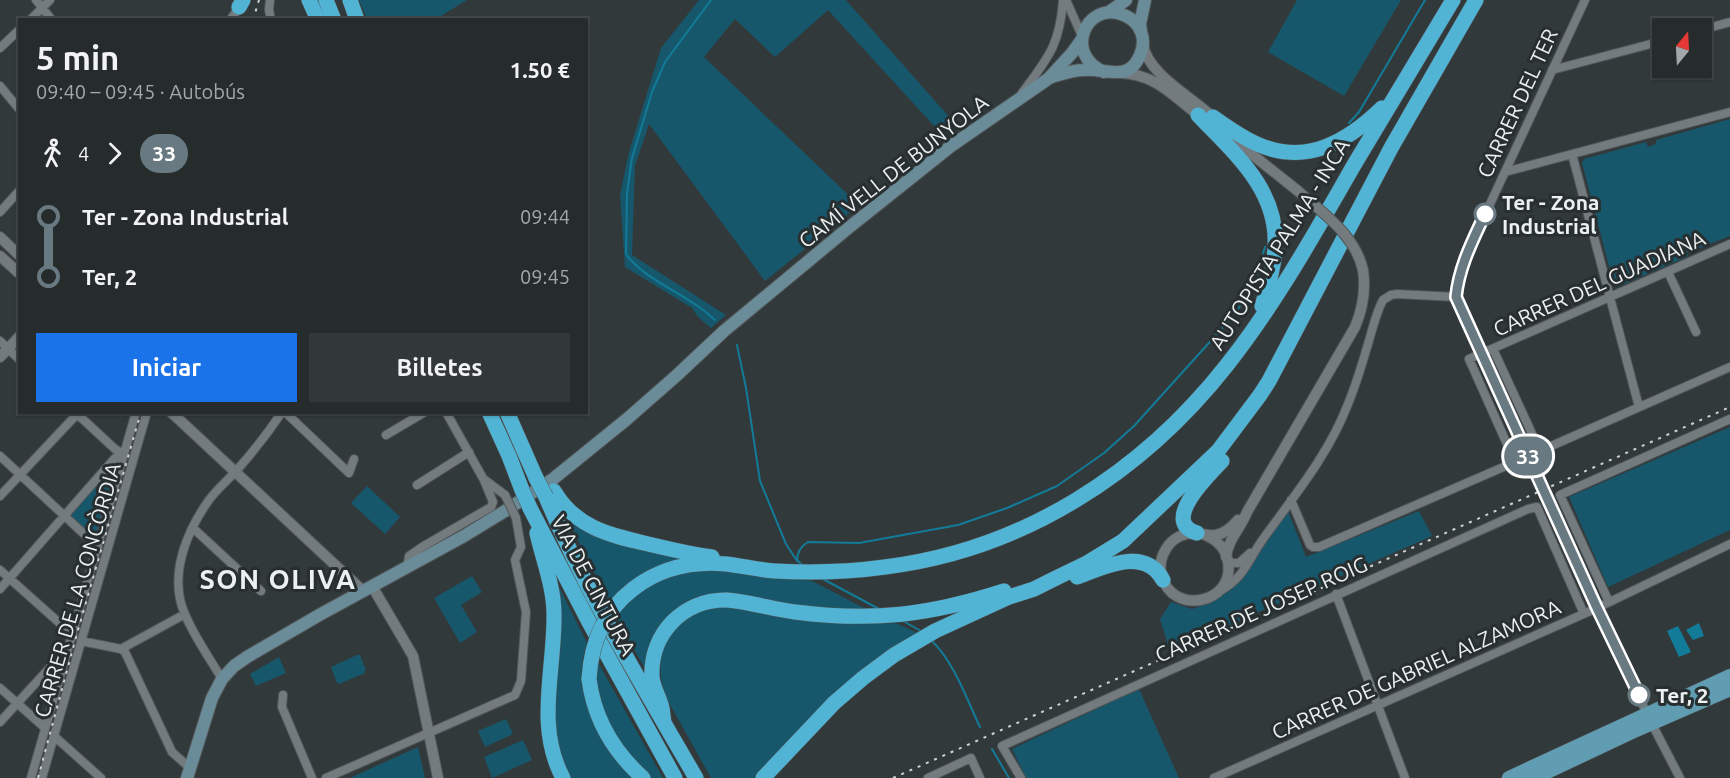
<!DOCTYPE html>
<html lang="es">
<meta charset="utf-8">
<style>
:root{--surface:#262b2c;--page:#323738;--text:#f1f3f6;--muted:#a4a7a9;--line:#424748;--accent:#1a73e8}
body{margin:0;font-family:Ubuntu,sans-serif;background:var(--page);color:var(--text);height:100vh;display:flex;flex-direction:column;font-size:22px;white-space:nowrap}
*{box-sizing:border-box;margin:0}
p{font-size:20px;color:var(--muted)}
.icon{flex:none;width:33px;height:33px;fill:none;stroke:currentColor;stroke-width:2;stroke-linecap:round;stroke-linejoin:round}
.map{position:relative;flex:1;overflow:hidden}
.sheet{position:absolute;left:18px;top:18px;width:570px;height:396px;display:flex;flex-direction:column;background:var(--surface);border-radius:0px;box-shadow:0 2px 4px #0004,0 0 0 2px var(--line)}
.sheet>*{flex:none}
.badge{padding:0 12px;border-radius:20px;font-size:21px;line-height:39px}
.needle{width:39px;rotate:18deg}
.controls{position:absolute;left:1652px;top:18px;display:grid;gap:12px}
.controls a{display:grid;place-items:center;width:60px;height:60px;border-radius:0px;background:var(--surface);box-shadow:0 2px 4px #0004,0 0 0 2px var(--line);font-size:30px}
.map>.badge{position:absolute;translate:-50% -50%;box-shadow:0 0 0 3px #fff}
.legs{display:flex;align-items:center;gap:9px;height:66px;padding:0 18px;font-size:20px}
.legs p{margin-inline-start:auto}
.head{display:flex;align-items:center;justify-content:space-between;height:102px;padding:0 18px}
h1{font-size:33px;font-weight:700;line-height:45px}
.cta{display:flex;gap:12px;margin-top:auto;padding:12px 18px}
.cta a{flex:1;height:69px;border-radius:0px;background:var(--accent);color:#fff;font-size:24px;font-weight:700;line-height:69px;text-align:center}
.cta a+a{background:var(--page);color:var(--text)}
ul{padding:0 18px;list-style:none}
li{display:flex;align-items:center;gap:21px;height:60px;font-size:22px}
li i{display:grid;place-items:center;width:9px;height:100%;margin:0 8px;background:currentColor}
li i::after{content:'';width:15px;height:15px;margin:-8px;border:4px solid;border-radius:50%;background:var(--surface)}
li p{margin-inline-start:auto}
li:first-child i{background:linear-gradient(#0000 50%,currentColor 0)}
li:last-child i{background:linear-gradient(currentColor 50%,#0000 0)}
.map>svg:first-child{display:block}
</style>
<div class="map">
<svg width="1730" height="778" viewBox="0 0 1730 778">
<rect width="100%" height="100%" fill="#32393b"/>
<!-- green -->
<path fill="#17576b" d="M 359,0 L 467,0 L 436,19 L 367,19 Z
M 699,0 L 846,0 L 950,118 L 945,138 L 828,10 L 775,57 L 735,19 L 704,57 L 859,205 L 765,281 L 649,124 L 635,166 L 632,255 L 726,315 L 711,328 L 698,317 L 692,308 L 625,267 L 620,195 L 629,152 L 661,48 Z
M 1297,0 L 1401,0 L 1344,96 L 1268,52 Z
M 1730,119 L 1730,236 L 1687,253 L 1688,256 L 1618,287 L 1614,285 L 1582,163 L 1584,159 L 1646,142 L 1648,147 L 1656,144 L 1656,140 Z
M 1730,427 L 1730,530 L 1608,587 L 1569,497 Z
M 105,475 L 112,482 L 95,539 L 70,516 Z
M 367,486 L 400,517 L 385,534 L 351,503 Z
M 1288,511 L 1306,557 L 1419,511 L 1432,536 L 1170,651 L 1160,619 L 1171,602 L 1192,609 L 1210,603 L 1239,582 Z
M 568,520 L 571,520 L 683,559 L 609,603 Z
M 710,570 L 812,581 L 870,611 L 690,602 L 647,672 L 615,616 C 643,583 668,574 710,570 Z
M 472,576 L 482,592 L 461,605 L 477,632 L 460,643 L 434,598 Z
M 557,583 L 587,643 C 568,700 603,735 634,778 L 569,778 L 557,749 L 553,697 Z
M 730,607 L 781,617 L 805,620 L 870,624 L 896,623 L 919,634 L 755,778 L 711,778 L 668,701 C 650,662 665,623 706,609 C 714,607 722,607 730,607 Z
M 357,655 L 360,655 L 366,670 L 364,671 L 365,673 L 339,684 L 337,683 L 331,667 Z
M 279,657 L 286,673 L 256,686 L 250,674 Z
M 596,659 L 663,778 L 648,778 L 617,742 L 595,689 Z
M 1139,689 L 1179,778 L 1026,778 L 1012,749 Z
M 506,719 L 513,734 L 485,747 L 478,731 Z
M 523,740 L 532,760 L 492,778 L 484,757 Z
M 418,747 L 425,778 L 350,778 Z"/>
<!-- water -->
<path fill="#127b98" d="M 1699,623 L 1704,636 L 1693,640 L 1686,630 Z
M 1678,626 L 1691,652 L 1679,657 L 1667,631 Z"/>
<g fill="none" stroke-linecap="round" stroke-linejoin="round">
<!-- stream -->
<path stroke="#127b98" stroke-width="2" d="M 711,0 L 665,62 L 652,92 L 632,158 L 627,193 L 626,254 C 640,275 675,290 696,305 C 703,309 709,315 715,320
M 1349,123 L 1359,112 L 1425,0
M 737,345 L 746,388 L 760,481 L 786,544 L 795,558 L 803,566
M 797,561 C 797,552 801,546 808,542 L 859,543 L 958,525 L 1007,508 L 1057,486 L 1104,453 L 1134,426 L 1235,314 L 1254,284 L 1265,247
M 823,579 L 879,609
M 903,621 L 921,631
M 932,641 C 954,662 967,700 980,727
M 992,749 L 1009,778"/>
<!-- minor casing -->
<g stroke="#515658" stroke-width="10">
<path id="minor" d="M 36,0 L 52,20
M 270,0 L 269,10 L 271,20
M 1066,0 L 1082,36
M 30,20 L 50,0
M 230,20 L 241,5
M 1701,30 L 1730,22
M 0,48 L 20,29
M 1552,70 L 1662,41
M 0,86 L 20,110
M 1022,93 C 1048,58 1060,45 1063,0
M 1572,154 L 1639,407
M 1505,172 L 1730,112
M 0,212 L 20,190
M 1668,272 L 1696,332
M 0,341 L 20,360
M 1493,349 L 1540,451 L 1730,367
M 1503,400 L 1456,297 L 1459,273 L 1470,247 L 1585,0
M 75,412 L 115,449 L 123,454
M 285,412 L 349,473 L 354,459
M 386,435 L 425,412
M 0,456 L 98,547
M 485,480 L 505,495
M 417,485 L 469,452
M 0,496 L 79,412
M 1291,500 L 1310,545 L 1313,547 L 1319,547 L 1515,462 L 1469,359 L 1730,244
M 193,528 L 261,591
M 1227,559 L 1232,563 L 1239,563 L 1250,553
M 407,568 L 409,556 L 422,547 L 491,507 L 493,502 L 484,480 L 446,412
M 0,570 L 73,635
M 0,589 L 115,458 L 123,454
M 1220,591 C 1245,577 1248,560 1263,539 C 1294,496 1329,454 1348,404 C 1358,380 1365,355 1372,330 C 1375,320 1378,309 1383,300 L 1391,295 L 1397,294 L 1456,297
M 1336,594 L 1405,778
M 1609,602 L 1560,495 L 1730,419
M 1597,608 L 1647,714
M 81,641 L 121,649 L 125,652 L 172,752 L 190,768
M 121,649 L 185,614
M 222,679 C 210,659 184,621 180,599 C 173,565 189,528 209,500 C 217,489 228,480 237,470 C 253,452 268,433 282,412
M 0,688 L 45,728
M 283,695 L 282,707 L 312,778
M 0,722 L 66,650
M 1652,724 L 1680,778
M 54,736 L 101,778
M 31,778 L 136,412
M 42,778 L 147,412
M 326,778 L 515,695 L 521,681 L 526,612 L 515,560 L 521,547 L 516,518
M 928,778 L 971,758 L 980,778
M 1021,778 L 1002,746 L 1528,509 L 1537,507 L 1584,614
M 1214,778 L 1597,608 L 1730,544"/>
</g>
<!-- tertiary casing -->
<g stroke="#515658" stroke-width="12">
<path id="tertiary" d="M 1143,44 C 1147,75 1196,99 1217,121
M 1120,73 C 1158,74 1175,99 1204,119
M 1229,136 L 1298,191
M 0,237 L 20,256
M 0,256 L 20,274
M 0,357 L 20,336
M 171,412 L 363,591
M 1205,535 C 1217,540 1226,549 1228,562 C 1235,604 1172,616 1162,576 C 1159,567 1161,557 1166,549 C 1172,538 1185,532 1197,533 C 1204,534 1209,536 1216,535 C 1226,533 1232,527 1238,520
M 1226,557 C 1228,539 1241,528 1247,512 L 1355,327 C 1363,308 1366,290 1363,270
M 372,586 L 413,656 L 438,778"/>
</g>
<!-- secondary casing -->
<g stroke="#515658" stroke-width="14">
<path id="secondary" d="M 1109,12 L 1126,0
M 1141,31 L 1140,24 L 1145,0
M 1052,77 C 1062,74 1073,70 1084,70 C 1105,68 1129,83 1140,55 C 1143,48 1144,39 1141,32 C 1138,23 1130,17 1121,14 C 1086,2 1063,54 1104,72
M 187,778 L 212,698 L 222,679 L 234,666 L 247,657 L 321,614 L 464,536 L 505,511 L 553,479 L 627,419 L 676,376 L 724,331 L 847,229 L 951,146 L 1048,79 L 1072,53 L 1082,39"/>
</g>
<!-- primary casing -->
<g stroke="#515658" stroke-width="15">
<path id="primary" d="M 1509,778 L 1730,676
M 1534,778 L 1636,730 L 1730,689"/>
</g>
<!-- motorway casing -->
<g stroke="#515658" stroke-width="16">
<path id="motorway" d="M 309,0 L 318,20
M 326,0 L 334,20
M 350,0 L 357,20
M 239,7 L 243,0
M 1198,115 C 1234,153 1279,190 1275,248 C 1274,268 1268,287 1262,306
M 1213,117 C 1227,127 1241,137 1257,144 C 1306,166 1347,142 1382,108
M 489,412 L 509,456 L 522,490
M 507,412 L 536,478
M 554,491 C 576,528 609,535 648,544 C 669,549 690,554 712,557
M 546,497 C 587,595 643,686 696,778
M 530,508 L 590,624 L 675,778
M 537,533 C 543,560 554,587 554,614 C 555,670 535,726 563,778
M 1197,533 C 1159,522 1210,474 1222,461
M 1077,577 C 1104,567 1145,546 1163,580
M 633,589 C 660,568 693,561 726,564 C 743,566 759,570 775,571 C 812,573 849,572 885,567 C 1023,550 1142,473 1227,365 C 1276,303 1315,233 1354,165 C 1387,110 1420,55 1453,0
M 589,679 C 594,718 614,752 643,778
M 664,722 C 663,718 663,713 662,708 C 660,698 653,688 652,677 C 650,634 683,599 727,600 C 750,602 772,609 795,612 C 873,622 930,615 1004,591
M 763,778 L 834,703 L 863,678 L 894,655 L 935,631 L 1009,597 L 1034,589 L 1056,578 L 1087,563 L 1123,541 L 1218,451 L 1260,395 L 1269,381 L 1391,148 L 1476,0"/>
</g>
<!-- minor -->
<use href="#minor" stroke="#747b7e" stroke-width="8"/>
<!-- tertiary -->
<use href="#tertiary" stroke="#747b7e" stroke-width="10"/>
<!-- secondary -->
<use href="#secondary" stroke="#6a8c98" stroke-width="12"/>
<!-- primary -->
<use href="#primary" stroke="#609db2" stroke-width="14"/>
<!-- motorway -->
<use href="#motorway" stroke="#52b4d4" stroke-width="15"/>
<!-- rail -->
<path stroke="#ced2d3" stroke-width="2" stroke-dasharray="3 6" stroke-linecap="butt" d="M 253,20 L 259,0
M 38,778 L 76,637 L 141,412
M 893,778 L 1730,407"/>
<!-- minor-bridge casing -->
<g stroke="#515658" stroke-width="10" stroke-linecap="butt">
<path id="minor-bridge" d="M 1503,400 L 1597,608
M 505,495 L 516,518"/>
</g>
<!-- tertiary-bridge casing -->
<g stroke="#515658" stroke-width="12" stroke-linecap="butt">
<path id="tertiary-bridge" d="M 1298,191 C 1324,214 1355,235 1363,270"/>
</g>
<!-- motorway-bridge casing -->
<g stroke="#515658" stroke-width="16" stroke-linecap="butt">
<path id="motorway-bridge" d="M 536,478 L 546,497
M 522,490 L 530,508
M 589,679 C 591,643 603,612 633,589"/>
</g>
<!-- minor-bridge -->
<use href="#minor-bridge" stroke="#747b7e" stroke-width="8"/>
<!-- tertiary-bridge -->
<use href="#tertiary-bridge" stroke="#747b7e" stroke-width="10"/>
<!-- motorway-bridge -->
<use href="#motorway-bridge" stroke="#52b4d4" stroke-width="15"/>
</g>
<g fill="none" stroke-linecap="round" stroke-linejoin="round">
<!-- line-1 casing -->
<g stroke="#fff" stroke-width="14">
<path id="line-1" d="M 1485,214 C 1472,242 1459,267 1456,297 L 1597,608 L 1639,695"/>
</g>
<!-- line-1 -->
<use href="#line-1" stroke="#687981" stroke-width="9"/>
</g>
<!-- markers -->
<g fill="#fff" stroke="#687981" stroke-width="3">
<circle cx="1485" cy="214" r="10"/>
<circle cx="1639" cy="695" r="10"/>
</g>
<g text-anchor="middle" dominant-baseline="central" stroke-width="6" stroke-linejoin="round" paint-order="stroke">
<!-- street labels -->
<g font-size="21" fill="#ecf0f1" stroke="#282f31">
<text transform="translate(1517 103) rotate(-65)">CARRER DEL TER</text>
<text transform="translate(893 171) rotate(-38)">CAMÍ VELL DE BUNYOLA</text>
<text transform="translate(1279 244) rotate(-58)">AUTOPISTA PALMA - INCA</text>
<text transform="translate(1599 283) rotate(-24)">CARRER DEL GUADIANA</text>
<text transform="translate(594 585) rotate(62)">VIA DE CINTURA</text>
<text transform="translate(77 590) rotate(-74)">CARRER DE LA CONCÒRDIA</text>
<text transform="translate(1261 609) rotate(-24)">CARRER DE JOSEP ROIG</text>
<text transform="translate(1416 669) rotate(-24)">CARRER DE GABRIEL ALZAMORA</text>
</g>
<!-- stop labels -->
<g font-size="21" font-weight="bold" fill="#ecf0f1" stroke="#282f31" text-anchor="start">
<text x="1502" y="202">Ter - Zona<tspan x="1502" dy="24">Industrial</tspan></text>
<text x="1656" y="695">Ter, 2</text>
</g>
<!-- district labels -->
<g font-size="27" font-weight="bold" letter-spacing="1.5" fill="#ecf0f1" stroke="#282f31">
<text x="278" y="579">SON OLIVA</text>
</g>
</g>
</svg>
<div class="controls">
<a><svg class="needle" viewBox="-14 -14 28 28"><path d="M0-13l5 13h-10z" fill="#e53935"/><path d="M0 13l5-13h-10z" fill="#a4a7a9"/></svg></a>
</div>
<b class="badge" style="left:1528px;top:456px;background:#687981;color:#fff">33</b>
<section class="sheet">
<div class="head"><div><h1>5 min</h1><p>09:40 – 09:45 · Autobús</p></div><b>1.50 €</b></div>
<div class="legs"><svg class="icon" aria-label="walk" viewBox="0 0 24 24"><circle cx="13" cy="4" r="2"/><path d="M13 8l-2 6 4 7M11 14l-3 7M7 12l3-4h3l4 4"/></svg>4<svg class="icon" aria-label="forward" viewBox="0 0 24 24"><path d="M9 5l7 7-7 7"/></svg><b class="badge" style="background:#687981;color:#fff">33</b></div>
<ul>
<li><i style="color:#687981"></i><b>Ter - Zona Industrial</b><p>09:44</p></li>
<li><i style="color:#687981"></i><b>Ter, 2</b><p>09:45</p></li>
</ul>
<div class="cta"><a>Iniciar</a><a>Billetes</a></div>
</section>
</div>
